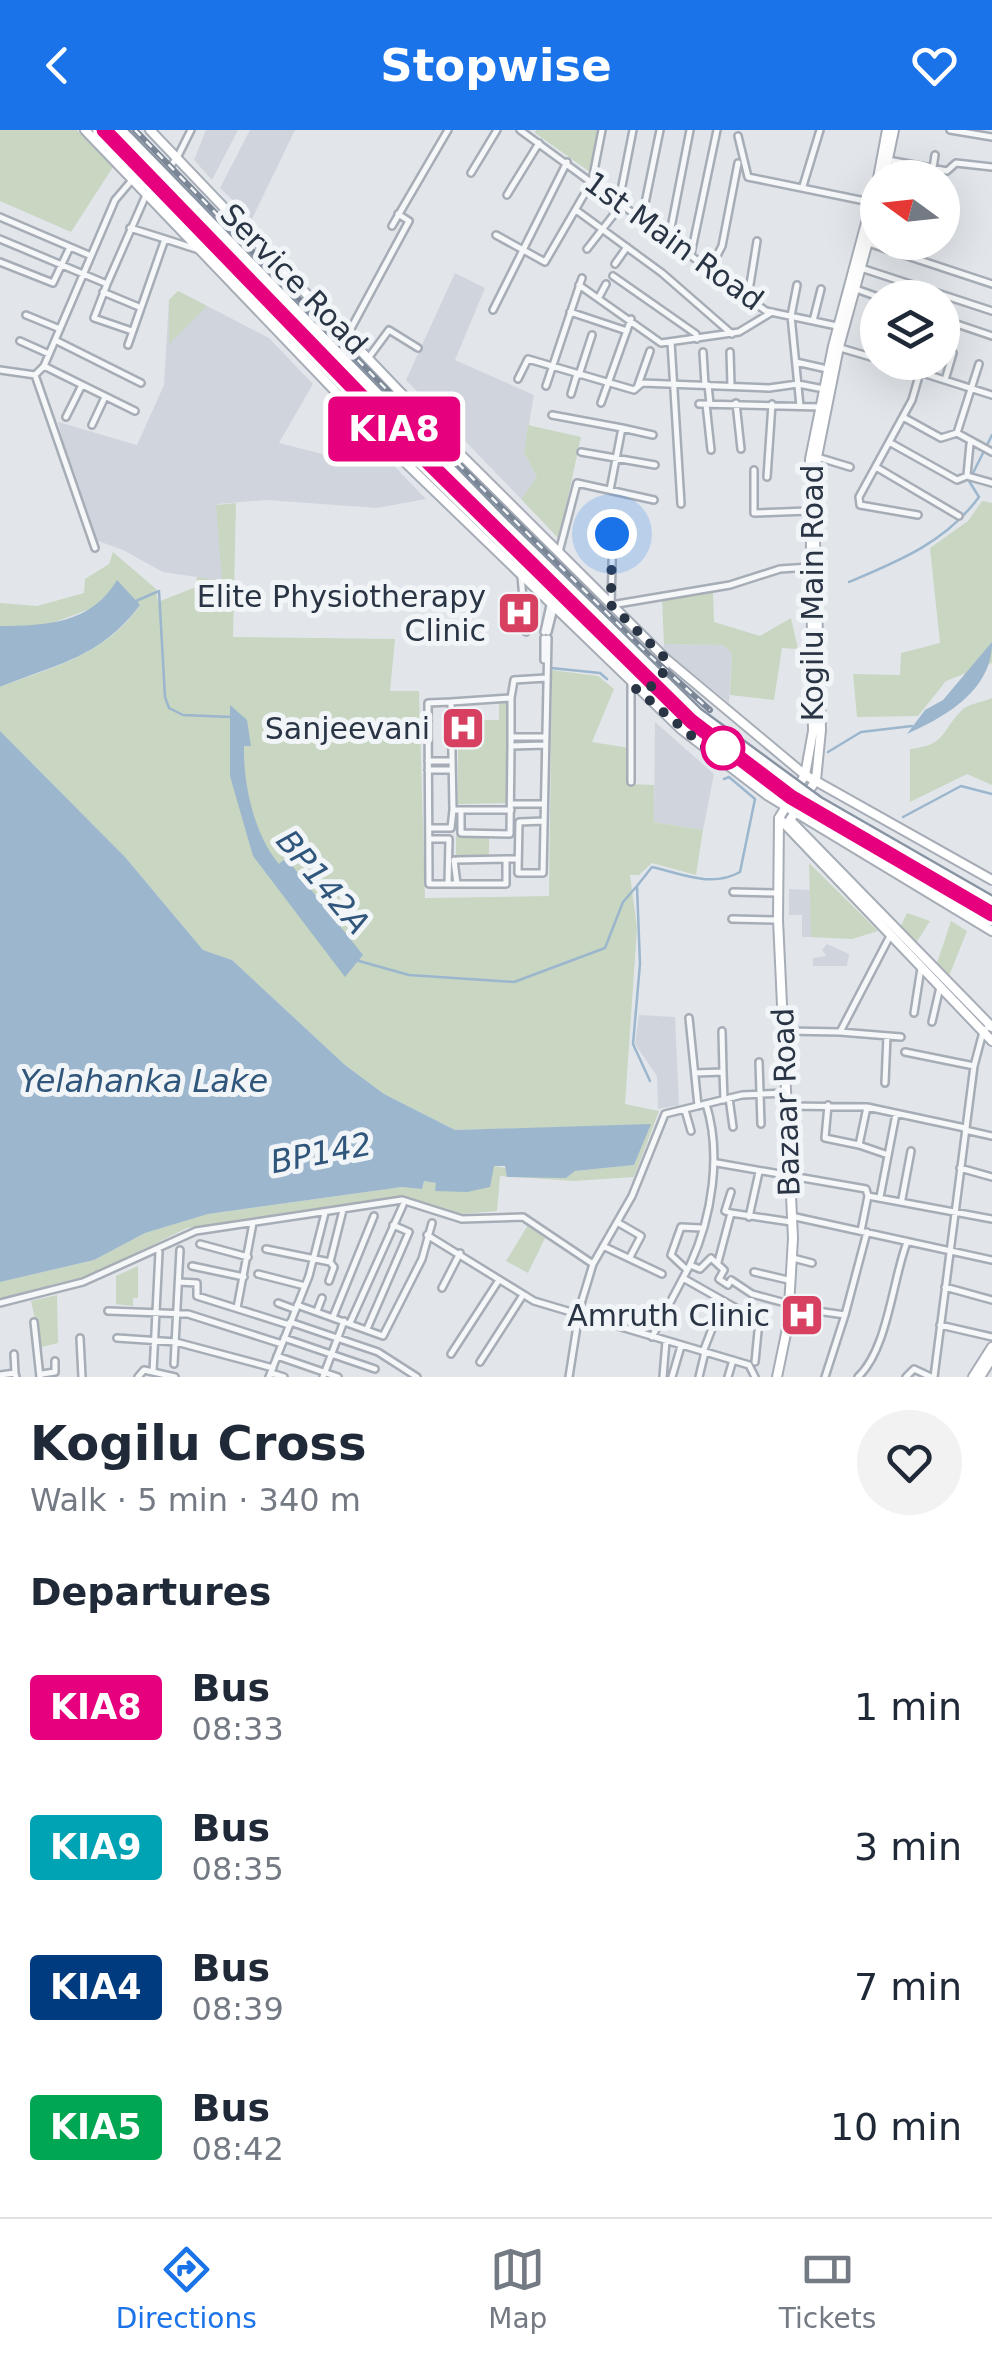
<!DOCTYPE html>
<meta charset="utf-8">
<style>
:root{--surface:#fff;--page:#f2f2f3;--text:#1f2937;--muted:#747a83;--line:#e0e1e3;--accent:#1a73e8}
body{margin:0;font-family:"DejaVu Sans",sans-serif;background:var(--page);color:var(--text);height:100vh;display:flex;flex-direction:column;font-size:38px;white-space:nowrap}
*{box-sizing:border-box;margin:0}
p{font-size:32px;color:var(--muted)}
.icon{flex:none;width:55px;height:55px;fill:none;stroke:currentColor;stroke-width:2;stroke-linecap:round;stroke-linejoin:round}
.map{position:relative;height:1247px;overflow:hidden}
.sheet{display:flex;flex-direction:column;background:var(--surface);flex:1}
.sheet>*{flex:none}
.badge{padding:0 20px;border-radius:8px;font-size:35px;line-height:65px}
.needle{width:65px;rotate:285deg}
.buttons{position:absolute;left:860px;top:30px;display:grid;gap:20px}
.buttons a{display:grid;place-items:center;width:100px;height:100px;border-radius:50%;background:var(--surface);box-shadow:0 10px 40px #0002;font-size:50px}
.you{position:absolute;width:50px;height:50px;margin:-25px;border:8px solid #fff;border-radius:50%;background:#1a73e8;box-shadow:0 0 0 15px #1a73e833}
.map>.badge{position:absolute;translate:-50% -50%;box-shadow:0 0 0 5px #fff}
h2{padding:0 30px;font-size:38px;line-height:90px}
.round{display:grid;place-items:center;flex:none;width:105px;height:105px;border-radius:52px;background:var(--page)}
.headline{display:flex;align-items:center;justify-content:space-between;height:170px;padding:0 30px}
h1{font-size:48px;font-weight:700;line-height:75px}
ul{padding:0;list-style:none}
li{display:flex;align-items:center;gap:30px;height:140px;padding:0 30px}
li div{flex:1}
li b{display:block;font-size:38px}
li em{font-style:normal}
li .badge{min-width:110px;font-weight:700;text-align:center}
header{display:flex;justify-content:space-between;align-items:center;height:130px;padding:0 30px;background:var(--accent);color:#fff;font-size:45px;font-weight:700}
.menu{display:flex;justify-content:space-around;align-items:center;height:140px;border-top:2px solid var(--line);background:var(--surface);font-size:28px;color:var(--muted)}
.menu a{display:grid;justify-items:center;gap:5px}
.menu .on{color:var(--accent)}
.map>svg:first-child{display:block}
</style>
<header><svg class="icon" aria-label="back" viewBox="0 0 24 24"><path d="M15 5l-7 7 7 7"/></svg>Stopwise<svg class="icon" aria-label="heart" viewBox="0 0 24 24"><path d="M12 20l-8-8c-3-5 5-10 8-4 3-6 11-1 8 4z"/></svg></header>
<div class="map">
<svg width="992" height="1247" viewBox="0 0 992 1247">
<rect width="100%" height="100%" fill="#e2e6eb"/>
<!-- built -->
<path fill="#d0d5dd" d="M 206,0 L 238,0 L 212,50 L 194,30 Z
M 250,0 L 295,0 L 252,89 L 220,58 Z
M 455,143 L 485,158 L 455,230 L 534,265 L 524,323 L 537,347 L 521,369 L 406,250 Z
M 178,161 L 269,208 L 313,254 L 279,313 L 366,335 L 375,316 L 426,369 L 377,378 L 266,370 L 217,374 L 223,451 L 163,442 L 123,420 L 87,407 L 58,292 L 137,315 L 164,255 L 169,170 Z
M 664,514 L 723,515 L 732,522 L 729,573 L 663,519 Z
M 655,592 L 714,644 L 703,700 L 654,692 Z
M 789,759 L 812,760 L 811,807 L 802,807 L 802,785 L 789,785 Z
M 827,814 L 849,824 L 847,836 L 813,836 L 813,828 L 826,826 L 822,820 Z
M 639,885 L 675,887 L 679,975 L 658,979 L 657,946 L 635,914 Z"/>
<!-- green -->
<path fill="#c8d6c2" d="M 0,0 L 77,0 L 113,37 L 71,102 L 0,71 Z
M 536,0 L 599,0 L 590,42 L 535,3 Z
M 178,161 L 207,176 L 169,214 L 169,170 Z
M 528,295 L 581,307 L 559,409 L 521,369 L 537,347 L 524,323 Z
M 982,371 L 992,373 L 992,533 L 946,551 L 918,586 L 857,587 L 853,544 L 900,545 L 901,523 L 940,513 L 930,418 L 968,391 Z
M 236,373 L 233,507 L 395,509 L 390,561 L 419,561 L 425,768 L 549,766 L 552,540 L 598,546 L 614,559 L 592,612 L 629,618 L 630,654 L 654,655 L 654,692 L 703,700 L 696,745 L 652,733 L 639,745 L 630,745 L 637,798 L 625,974 L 659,981 L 634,1047 L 574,1051 L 500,1046 L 497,1081 L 460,1084 L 401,1066 L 187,1098 L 91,1145 L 0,1168 L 0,1152 L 94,1130 L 145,1103 L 208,1084 L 402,1057 L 422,1059 L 424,1051 L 437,1053 L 435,1060 L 494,1036 L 566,1048 L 575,1041 L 634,1035 L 650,995 L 455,1000 L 384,964 L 345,935 L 232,830 L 203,820 L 125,727 L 0,601 L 0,557 C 53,537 107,524 140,475 L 103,474 L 45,496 L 0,496 L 0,473 L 37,476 L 84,463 L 85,449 L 109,434 L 113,422 L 156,459 L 158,472 L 196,457 L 197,447 L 222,451 L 216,375 Z
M 713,461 L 714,492 L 760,506 L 791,488 L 798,519 L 782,518 L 774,570 L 730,565 L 732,523 L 723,515 L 664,514 L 662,469 Z
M 992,568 L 992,655 L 967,644 L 910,672 L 910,619 C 946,615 940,603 961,581 C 967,574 983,572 992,568 Z
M 499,573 L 508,573 L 510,673 L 458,674 L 458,617 L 482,617 L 482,590 L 499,590 Z
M 456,706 L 489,706 L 489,726 L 456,726 Z
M 809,733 L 878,801 L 852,809 L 811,807 Z
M 907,783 L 930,791 L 916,813 L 900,798 Z
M 951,791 L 967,801 L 949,846 L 936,836 Z
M 528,1095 L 546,1106 L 528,1143 L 506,1131 Z
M 138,1136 L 138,1168 L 133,1168 L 133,1176 L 116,1174 L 116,1146 Z
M 57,1165 L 58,1213 L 41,1217 L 31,1171 Z"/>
<!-- water -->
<path fill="#9bb6cd" d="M 117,450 L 140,475 C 100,528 59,533 0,557 L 0,496 C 47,496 92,493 117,450 Z
M 992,512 C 992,560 947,586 907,604 L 925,580 L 943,570 Z
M 230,575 L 247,590 L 251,616 L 244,616 C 243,653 254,705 279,734 L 286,728 L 363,825 L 345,847 L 253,726 L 230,646 Z
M 0,601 L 125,727 L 203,820 L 232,830 L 345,935 L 384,964 L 455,1000 L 651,994 L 634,1035 L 575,1041 L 566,1048 L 507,1047 L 505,1036 L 494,1036 L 490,1057 L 467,1062 L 435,1061 L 436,1053 L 424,1051 L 422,1059 L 402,1057 L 208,1084 L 145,1103 L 94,1130 L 0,1152 Z"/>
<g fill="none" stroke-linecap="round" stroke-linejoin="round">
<!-- stream -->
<path stroke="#9bb6cd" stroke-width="2.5" d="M 849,452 C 899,431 946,412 979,367 L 969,351 L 992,305
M 136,471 L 159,461 L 165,567 L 169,578 L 183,585 L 231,587
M 551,538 L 600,543 L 607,549
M 828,622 L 861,602 L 912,596
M 903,687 L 961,656 L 992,664
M 359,831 L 409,845 L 514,852 L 605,818 L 623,772 L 637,756
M 650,951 L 633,914 L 640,834 L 637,756 L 652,737 C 682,744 712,758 740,742 L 755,669 L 729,647 L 724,649"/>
<!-- street casing -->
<g stroke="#a7adb6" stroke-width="10">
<path id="street" d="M 520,0 L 766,181 L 837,196
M 950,0 L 992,7
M 738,6 L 748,47 L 870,72
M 888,30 L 947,41 L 956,33 L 992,37
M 933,38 L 935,25
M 471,43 L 497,0
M 803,56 L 820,0
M 507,65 L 539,13
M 619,71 L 633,0
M 576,80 L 662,143 L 732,204
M 0,87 L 89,125
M 642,88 L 660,0
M 392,96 L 448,0
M 496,105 L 545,132 L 592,51 L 602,0
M 669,108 L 690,0
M 0,109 L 107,154 L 146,65 L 177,28 L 191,0
M 165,109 L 196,119
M 868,113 L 992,154
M 587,119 L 622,74
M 691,124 L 717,0
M 0,132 L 53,153 L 70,117
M 615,134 L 627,117
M 861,138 L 992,181
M 710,139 L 722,116 L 738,33
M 613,146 L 696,204 L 697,209
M 107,154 L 94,188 L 132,201
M 579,155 L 661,213 L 739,202 L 772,182
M 797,155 L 791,186 L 800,276
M 856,159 L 881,168
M 103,162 L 139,177
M 599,167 L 606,154
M 748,167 L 757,111
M 493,180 L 567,32
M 570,182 L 627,201
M 26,185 L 60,199
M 942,189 L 992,206
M 813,191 L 821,159
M 348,204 L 409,91 L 398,84
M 20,211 L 49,224
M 57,211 L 141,253
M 671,212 L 681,374
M 128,215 L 165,109 L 130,98
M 837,217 L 878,229
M 703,222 L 705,255
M 730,222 L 731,255
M 369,227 L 389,200 L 418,218
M 796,232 L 827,239
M 888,232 L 992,265
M 44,236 L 135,281
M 0,240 L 35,245 L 44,236 L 115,70 L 132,50
M 35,245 L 95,418
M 579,245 L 592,205
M 518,249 L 528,229 L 634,260 L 642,253 L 769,258 L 798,254 L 824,259
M 945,250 L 953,223
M 638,255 L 650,221
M 708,255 L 710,274
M 546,256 L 582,148
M 571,264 L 577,244
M 601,273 L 631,189
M 736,273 L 741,319
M 699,274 L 820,277
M 706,274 L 711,320
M 552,285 L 622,298 L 610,360
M 66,287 L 82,255
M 903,287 L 941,308 L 957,303 L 992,322
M 92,295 L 105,267
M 622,298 L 653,305
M 957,303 L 979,234
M 889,312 L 957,350 L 967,346 L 992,353
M 581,322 L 655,335
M 817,327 L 850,337
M 876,337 L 959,386
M 754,340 L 754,383 L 808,381
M 967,345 L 970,314
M 767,347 L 772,274
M 918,385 L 860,375 L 859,367 L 912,270 L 923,232
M 613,398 L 611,475 L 730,455 L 780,439 L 810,437
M 559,422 L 577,353 L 654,370
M 521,446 L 526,502
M 544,502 L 550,475
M 548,502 L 554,478
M 544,530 L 544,508
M 511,568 L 511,615
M 451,572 L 511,568 L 514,550 L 546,548
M 511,607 L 543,607
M 428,631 L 452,631
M 428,640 L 452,640
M 631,652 L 631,554
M 511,674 L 543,674
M 461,680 L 461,703 L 510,704 L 511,616 L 545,615
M 511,680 L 453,680 L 451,572 L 428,573 L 429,754 L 506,754 L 506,729 L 518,729
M 544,691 L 519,692 L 518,743 L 543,743 L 548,508
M 430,698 L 451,698 L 453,680
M 430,709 L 449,709 L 448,754
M 454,730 L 457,754
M 457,730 L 506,729
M 733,762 L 777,763
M 732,789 L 778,790
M 914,883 L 921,838
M 689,888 L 698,976
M 932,892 L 940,857
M 722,901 L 723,942
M 786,901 L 840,902 L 890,806
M 840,902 L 901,907
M 905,922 L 974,936
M 759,932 L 761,994
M 695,943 L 723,942 L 724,970
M 885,953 L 887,906
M 729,968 L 733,997
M 828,975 L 825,1008 L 859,1015
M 787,976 L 867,977 L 965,998
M 867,977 L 859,1015 L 888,1025
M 685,980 L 691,1001
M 965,1000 L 992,1006
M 717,1033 L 866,1059 L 868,1066 L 992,1089
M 960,1038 L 992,1047
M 880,1067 L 896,984
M 902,1069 L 911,1021
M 731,1083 L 725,1081 L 731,1062
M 791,1086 L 992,1130
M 749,1087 L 759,1042
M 617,1092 L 641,1106 L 630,1127
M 861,1101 L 868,1066
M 427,1105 L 534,1171 L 749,1235 L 755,1247
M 200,1114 L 248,1127
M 603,1116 L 662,1144
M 266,1119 L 330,1132 L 334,1137 L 329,1151
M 793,1128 L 812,1133
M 330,1132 L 343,1080
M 718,1132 L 731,1083 L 791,1092
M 690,1135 C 712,1087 722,1024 706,974
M 192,1136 L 244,1147
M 687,1140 L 671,1125 L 681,1097 L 701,1098
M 754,1142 L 788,1150
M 258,1144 L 305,1156
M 683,1148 L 690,1135 L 700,1139 L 711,1128 L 724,1140 L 719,1149 L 728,1155 L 731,1150 L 752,1164 L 789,1174
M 179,1152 L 197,1153 L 197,1166 L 289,1195
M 945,1157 L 992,1170
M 442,1158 L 460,1123
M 0,1173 L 83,1152 L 196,1101 L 402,1070 L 462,1089 L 523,1087 L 593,1134
M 278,1173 L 294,1179
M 297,1175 L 383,1206 L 422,1129 L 432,1093
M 789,1177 L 845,1185 L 825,1247
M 237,1178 L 253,1093
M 108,1181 L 188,1184 L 282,1214
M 317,1181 L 322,1168
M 845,1185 L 867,1102
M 333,1187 L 374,1086
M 34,1192 L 40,1247
M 290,1192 L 378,1222 L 417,1247
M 350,1193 L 403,1075
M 940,1195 L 992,1207
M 367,1199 L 409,1102 L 393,1095
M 652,1207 L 683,1148 L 759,1191 L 755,1232
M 80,1208 L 82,1247
M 117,1208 L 176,1212 L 273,1238
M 284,1208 L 375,1239
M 703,1222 L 722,1173
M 14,1224 L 15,1243
M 451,1224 L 499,1150
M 277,1226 L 338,1247
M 480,1232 L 523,1165
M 174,1234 L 180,1120
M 153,1242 L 159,1122
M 271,1243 L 284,1247
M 42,1244 L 55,1242 L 55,1231
M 0,1245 L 15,1243 L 16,1247
M 138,1247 L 144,1240 L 175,1247
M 269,1247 L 309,1146 L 325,1083
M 323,1247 L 344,1191
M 569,1247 L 580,1177 L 593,1134 L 632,1066 L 665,984 L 742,965 L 787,963
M 663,1247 L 666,1211
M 672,1247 L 681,1216
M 699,1247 L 705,1222
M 728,1247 L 733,1230
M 858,1247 C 887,1220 892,1154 906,1115
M 906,1247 L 914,1239 L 931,1247
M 934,1247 L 974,936 L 983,902 L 990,895"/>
</g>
<!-- secondary casing -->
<g stroke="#a7adb6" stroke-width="12">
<path id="secondary" d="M 85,0 L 382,310 L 681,599 L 767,665 L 992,801
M 150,0 L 442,306 L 665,528 L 805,645 L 992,750
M 878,48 L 887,0
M 884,48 L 894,0
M 878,75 L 839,217 L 817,327 L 814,381 L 821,600 L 816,650 L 790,690 L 992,897
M 636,558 C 655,561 666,546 665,528
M 779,688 L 992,911
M 777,1247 L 788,1194 L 793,1108 L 778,790 L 779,688 L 805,645 L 813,601 L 810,329 L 833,216 L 878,48
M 973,1247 L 992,1217
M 980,1247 L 992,1228"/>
</g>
<!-- street -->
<use href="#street" stroke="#f5f7f9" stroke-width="5"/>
<!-- secondary -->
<use href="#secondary" stroke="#fff" stroke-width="8"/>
<!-- rail casing -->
<g stroke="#7a8696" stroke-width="6">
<path id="rail" d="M 135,0 L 482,358 L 650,526 L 710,580"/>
</g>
<!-- rail -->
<use href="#rail" stroke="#f2f5f8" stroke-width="2.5" stroke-dasharray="8" stroke-linecap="butt"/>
<!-- highway-bridge casing -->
<g stroke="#8894a3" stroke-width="14" stroke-linecap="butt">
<path id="highway-bridge" d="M 104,0 L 365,270 L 691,591 L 791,667 L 992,784
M 121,0 L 504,394 L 698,584 L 818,672 L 992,772"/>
</g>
<!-- highway-bridge -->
<use href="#highway-bridge" stroke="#fff" stroke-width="9"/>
</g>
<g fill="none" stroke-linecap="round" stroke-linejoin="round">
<!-- line casing -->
<g stroke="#fff" stroke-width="22">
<path id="line" d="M 104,0 L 365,270 L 691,591 L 791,667 L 992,784"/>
</g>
<!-- line -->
<use href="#line" stroke="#e6007e" stroke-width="15"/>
<!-- walk -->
<path stroke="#293444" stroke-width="10" stroke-dasharray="0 18" d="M 612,404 L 611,475 L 665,528 C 666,546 655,562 635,558 L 712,623 L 723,618"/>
</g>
<!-- icons -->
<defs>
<g id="hospital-square" transform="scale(2.25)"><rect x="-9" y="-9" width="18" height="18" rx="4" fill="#d74060" stroke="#f2f5f8"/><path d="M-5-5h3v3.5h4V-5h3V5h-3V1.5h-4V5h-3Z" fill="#fff"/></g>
</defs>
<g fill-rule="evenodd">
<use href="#hospital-square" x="519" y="483"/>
<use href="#hospital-square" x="463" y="598"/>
<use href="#hospital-square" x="802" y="1185"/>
</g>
<!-- markers -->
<circle fill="#fff" stroke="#e6007e" stroke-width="5" cx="723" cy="618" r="20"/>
<g text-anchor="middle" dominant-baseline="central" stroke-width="10" stroke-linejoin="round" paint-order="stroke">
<!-- street labels -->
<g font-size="30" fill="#293444" stroke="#f2f5f8">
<text transform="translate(674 111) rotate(36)">1st Main Road</text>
<text transform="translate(294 149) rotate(46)">Service Road</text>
<text transform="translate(812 463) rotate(-90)">Kogilu Main Road</text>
<text transform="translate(786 972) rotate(-92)">Bazaar Road</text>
</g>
<!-- poi labels -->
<g font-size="30" fill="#293444" stroke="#f2f5f8" text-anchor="end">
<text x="486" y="466">Elite Physiotherapy<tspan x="486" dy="34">Clinic</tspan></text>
<text x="430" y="598">Sanjeevani</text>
<text x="770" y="1185">Amruth Clinic</text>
</g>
<!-- water labels -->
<g font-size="32" font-style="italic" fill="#30567b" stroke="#f2f5f8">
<text transform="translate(323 752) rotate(50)">BP142A</text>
<text x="144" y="951">Yelahanka Lake</text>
<text transform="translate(321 1023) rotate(-11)">BP142</text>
</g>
</g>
</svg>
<div class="buttons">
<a><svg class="needle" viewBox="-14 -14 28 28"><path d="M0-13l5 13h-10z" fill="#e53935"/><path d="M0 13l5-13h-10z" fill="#747a83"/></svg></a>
<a><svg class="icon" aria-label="layers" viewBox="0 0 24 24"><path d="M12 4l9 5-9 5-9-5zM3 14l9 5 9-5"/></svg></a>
</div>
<div class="you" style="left:612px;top:404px"></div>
<b class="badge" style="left:394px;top:299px;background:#e6007e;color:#fff">KIA8</b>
</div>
<section class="sheet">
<div class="headline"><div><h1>Kogilu Cross</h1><p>Walk · 5 min · 340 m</p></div><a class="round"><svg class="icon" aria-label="heart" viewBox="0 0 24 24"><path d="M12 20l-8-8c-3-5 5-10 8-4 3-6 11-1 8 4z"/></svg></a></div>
<h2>Departures</h2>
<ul>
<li><span class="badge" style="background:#e6007e;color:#fff">KIA8</span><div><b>Bus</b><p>08:33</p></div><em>1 min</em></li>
<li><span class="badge" style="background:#00a3b4;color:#fff">KIA9</span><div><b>Bus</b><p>08:35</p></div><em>3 min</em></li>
<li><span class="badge" style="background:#003b80;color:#fff">KIA4</span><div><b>Bus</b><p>08:39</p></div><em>7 min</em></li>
<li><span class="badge" style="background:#00a651;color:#fff">KIA5</span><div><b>Bus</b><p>08:42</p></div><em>10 min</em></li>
</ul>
</section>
<nav class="menu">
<a class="on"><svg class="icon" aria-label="directions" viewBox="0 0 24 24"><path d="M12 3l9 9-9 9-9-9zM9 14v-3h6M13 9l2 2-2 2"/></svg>Directions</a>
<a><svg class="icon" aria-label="map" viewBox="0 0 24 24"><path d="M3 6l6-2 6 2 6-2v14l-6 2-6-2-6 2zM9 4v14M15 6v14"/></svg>Map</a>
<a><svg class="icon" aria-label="tickets" viewBox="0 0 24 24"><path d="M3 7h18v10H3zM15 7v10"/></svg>Tickets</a>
</nav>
